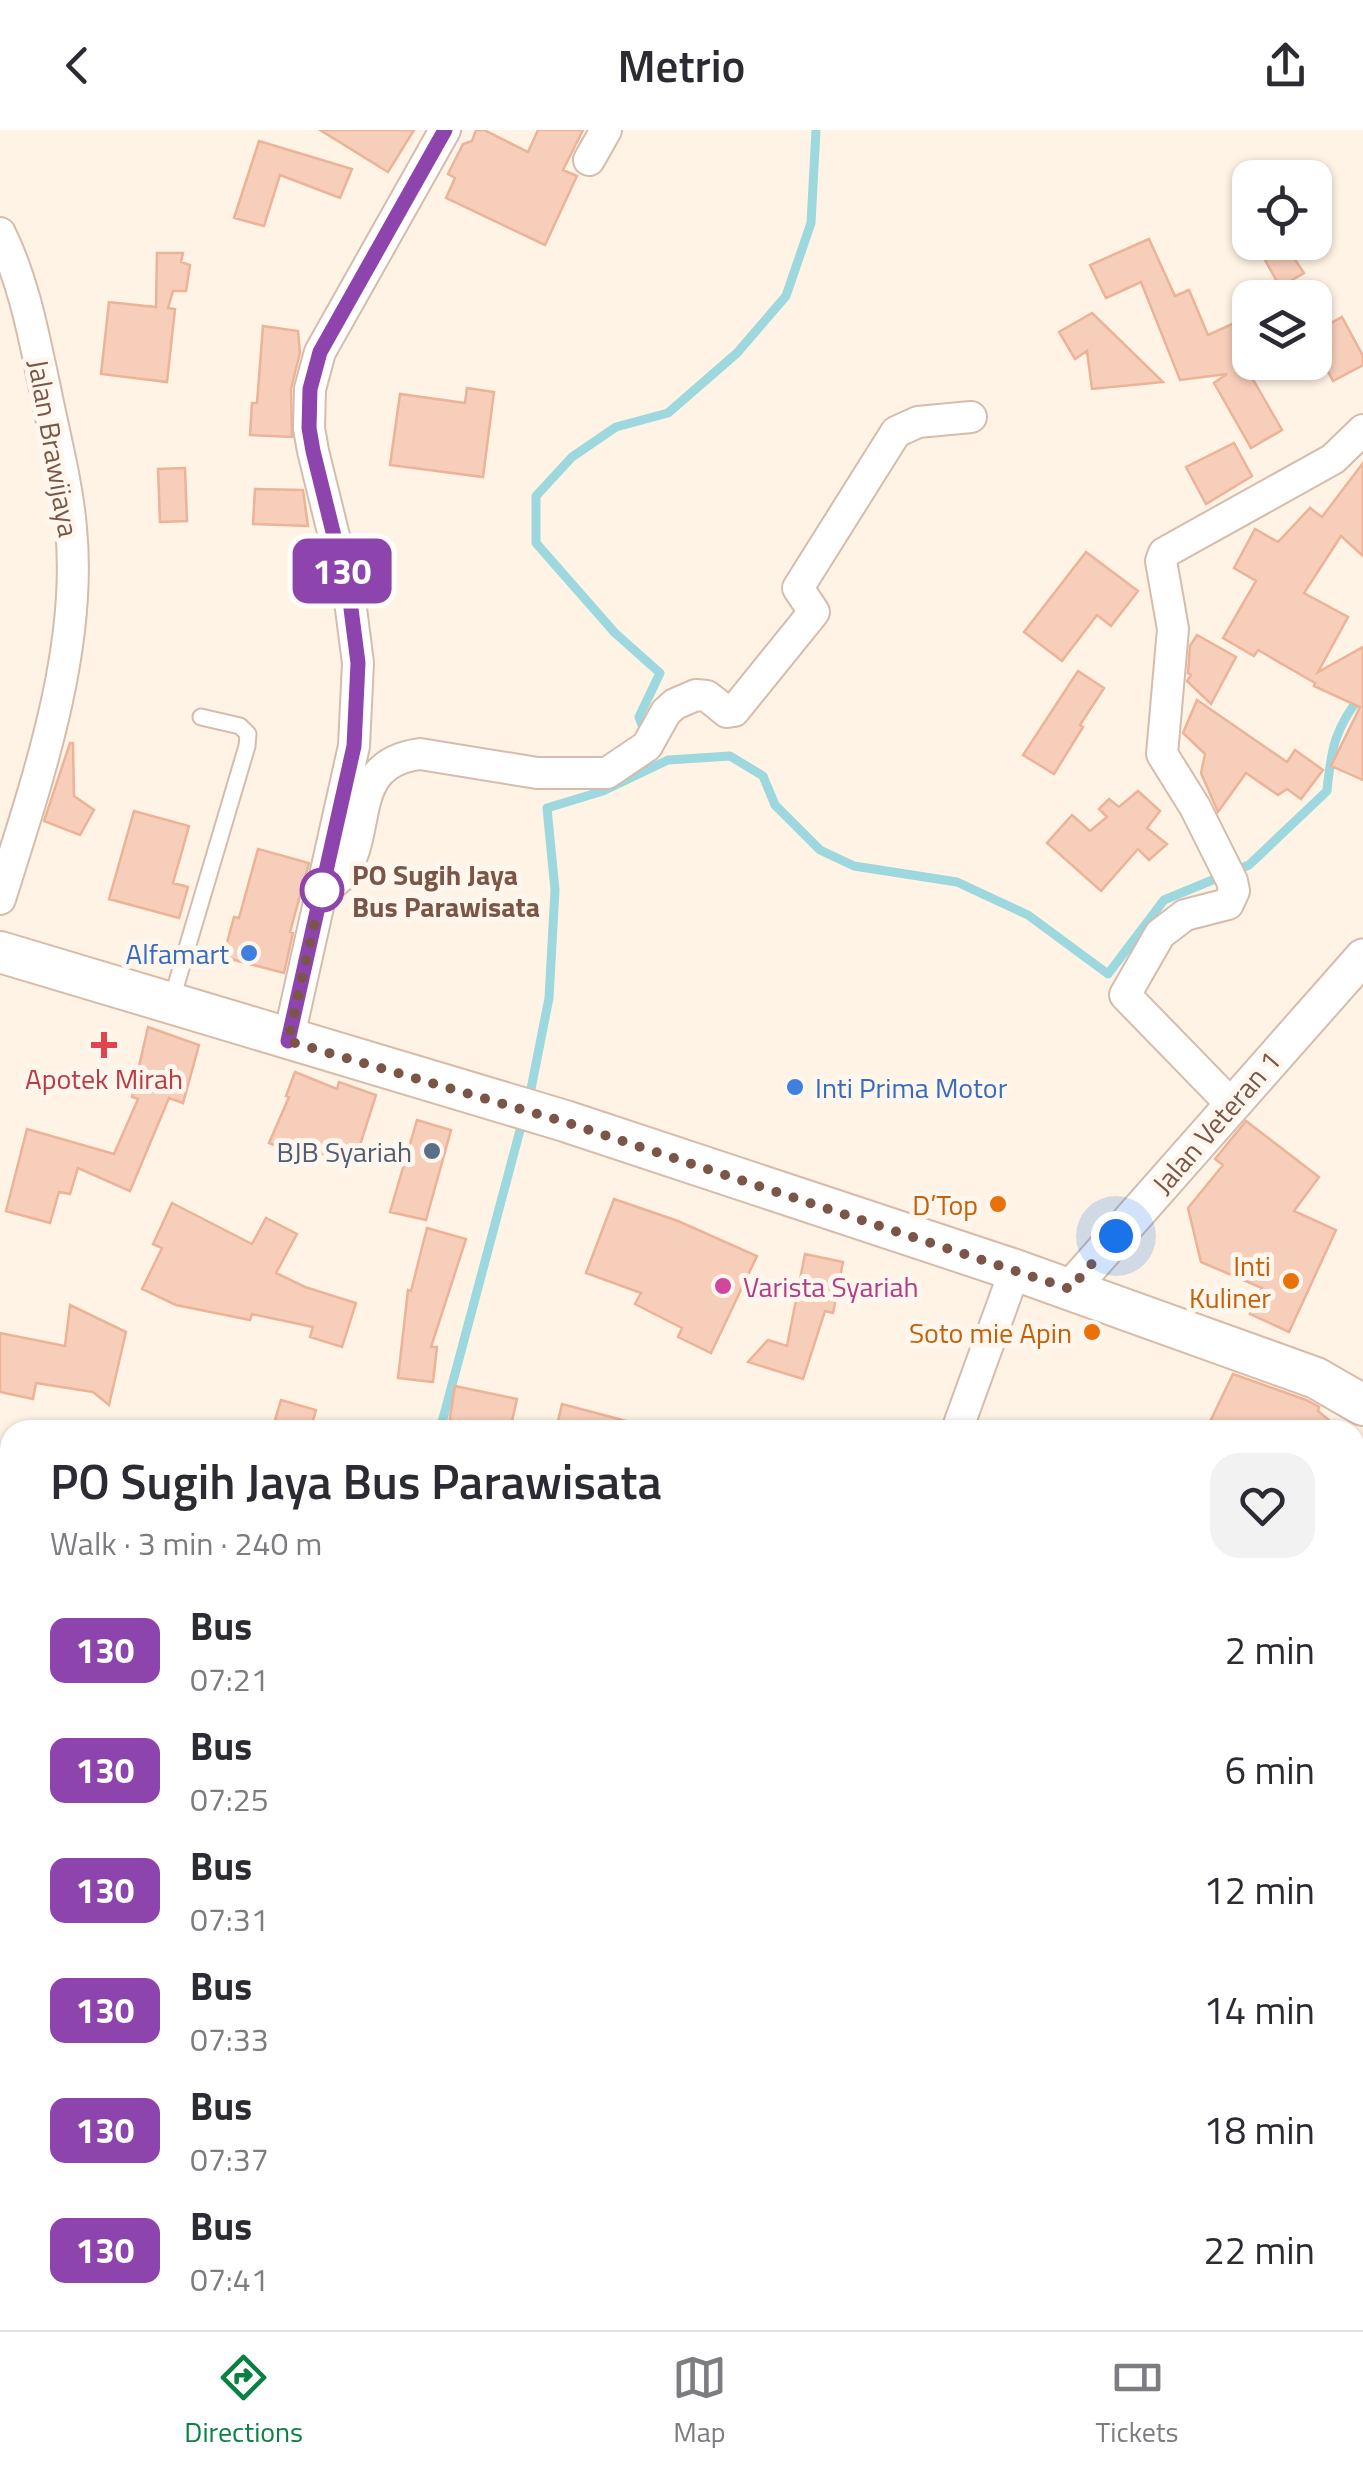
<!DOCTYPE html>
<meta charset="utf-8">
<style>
:root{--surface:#fff;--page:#f2f2f3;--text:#2b2b33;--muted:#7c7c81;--line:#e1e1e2;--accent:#0b8043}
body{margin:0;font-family:"Titillium Web",sans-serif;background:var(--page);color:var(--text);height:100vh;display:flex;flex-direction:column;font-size:38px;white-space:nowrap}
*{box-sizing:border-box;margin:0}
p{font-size:32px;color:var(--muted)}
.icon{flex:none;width:55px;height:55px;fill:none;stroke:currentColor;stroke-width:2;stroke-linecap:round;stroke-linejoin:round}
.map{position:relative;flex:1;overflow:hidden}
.details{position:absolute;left:0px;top:1290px;width:1365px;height:910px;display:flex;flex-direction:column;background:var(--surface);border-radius:30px 30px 0 0;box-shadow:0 2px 8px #0004}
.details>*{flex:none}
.badge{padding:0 20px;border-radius:15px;font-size:35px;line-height:65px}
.fabs{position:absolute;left:1232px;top:30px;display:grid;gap:20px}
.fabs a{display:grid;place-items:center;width:100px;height:100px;border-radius:20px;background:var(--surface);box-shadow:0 2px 8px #0004;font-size:50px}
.you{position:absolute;width:50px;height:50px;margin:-25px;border:8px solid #fff;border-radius:50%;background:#1a73e8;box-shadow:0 0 0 15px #1a73e833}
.map>.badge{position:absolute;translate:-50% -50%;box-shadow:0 0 0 5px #fff}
.round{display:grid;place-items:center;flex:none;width:105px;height:105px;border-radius:30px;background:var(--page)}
.head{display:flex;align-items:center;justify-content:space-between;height:170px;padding:0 50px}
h1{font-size:48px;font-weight:600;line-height:75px}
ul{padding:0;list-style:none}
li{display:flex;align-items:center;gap:30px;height:120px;padding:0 50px}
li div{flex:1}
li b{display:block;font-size:38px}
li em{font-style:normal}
li .badge{min-width:110px;font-weight:700;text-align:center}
header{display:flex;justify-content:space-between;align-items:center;height:130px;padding:0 50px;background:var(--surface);font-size:45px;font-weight:600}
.tab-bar{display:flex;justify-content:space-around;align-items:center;height:140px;border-top:2px solid var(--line);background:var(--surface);font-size:28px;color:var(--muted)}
.tab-bar a{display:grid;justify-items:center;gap:5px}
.tab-bar .selected{color:var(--accent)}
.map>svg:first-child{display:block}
</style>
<header><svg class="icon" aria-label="back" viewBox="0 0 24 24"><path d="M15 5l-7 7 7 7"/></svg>Metrio<svg class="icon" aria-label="share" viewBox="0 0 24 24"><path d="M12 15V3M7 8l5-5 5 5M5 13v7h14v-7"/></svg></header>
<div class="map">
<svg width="1363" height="2200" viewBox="0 0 1363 2200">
<rect width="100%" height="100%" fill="#fff3e5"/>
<!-- green -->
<path fill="#d6eec1" d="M 890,2190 L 979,2190 L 976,2200 L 887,2200 Z"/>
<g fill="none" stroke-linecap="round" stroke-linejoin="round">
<!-- stream -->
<path stroke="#9cd8de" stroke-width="9" d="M 646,605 L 639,587 L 660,543 L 615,503 L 536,413 L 536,366 L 572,327 L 616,297 L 668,283 L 737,223 L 786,166 L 811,93 L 816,0
M 529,969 L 549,868 L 555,760 L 547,678 L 603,661 L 668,630 L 730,626 L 763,646 L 775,675 L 820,720 L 854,736 L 957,752 L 1028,785 L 1108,844 L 1164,770 L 1249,735 L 1327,661 C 1331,619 1335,597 1363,563
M 440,1300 L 523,989"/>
</g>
<!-- building -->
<path fill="#f7ceba" stroke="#ecb398" stroke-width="2.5" d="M 320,0 L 414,0 L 388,42 Z
M 476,0 L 484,0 L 528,22 L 538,0 L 583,0 L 563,40 L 577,46 L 545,115 L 446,68 L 455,48 L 448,44 L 463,14 L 472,11 Z
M 259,11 L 352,39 L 340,68 L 280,45 L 264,96 L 234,88 Z
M 1149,109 L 1175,166 L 1189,160 L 1208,205 L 1250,186 L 1250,238 L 1247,239 L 1282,300 L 1251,318 L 1214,253 L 1227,244 L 1180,250 L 1141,152 L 1106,168 L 1090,135 Z
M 1255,112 L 1283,112 L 1304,143 L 1280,157 Z
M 157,123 L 183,123 L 181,132 L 190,135 L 186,161 L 173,161 L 168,178 L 175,179 L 167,252 L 101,244 L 109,172 L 156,177 Z
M 1092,183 L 1163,252 L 1092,259 L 1087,221 L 1075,229 L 1059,202 Z
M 1342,187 L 1363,226 L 1363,235 L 1333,251 L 1315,217 L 1315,202 Z
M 263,196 L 298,201 L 300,223 L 291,259 L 292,307 L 250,305 L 252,273 L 257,273 Z
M 467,258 L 494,262 L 483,347 L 390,335 L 400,264 L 465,273 Z
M 1234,313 L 1252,346 L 1206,374 L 1186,337 Z
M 1363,333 L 1363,426 L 1341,406 L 1304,463 L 1348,487 L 1318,542 L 1363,517 L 1363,650 L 1331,636 L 1360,577 L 1314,556 L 1315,553 L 1258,520 L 1254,526 L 1223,508 L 1256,451 L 1234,438 L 1255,399 L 1278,412 L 1310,378 L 1322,387 Z
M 185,338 L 187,391 L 160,392 L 158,339 Z
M 255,359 L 303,360 L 308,396 L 253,394 Z
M 1086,422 L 1138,461 L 1111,496 L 1097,485 L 1062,531 L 1024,502 Z
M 1197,505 L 1236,527 L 1211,574 L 1187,551 L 1191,545 L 1188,543 L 1190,516 Z
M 1078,541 L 1104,558 L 1080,595 L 1083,597 L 1054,644 L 1023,625 Z
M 1197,570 L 1287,632 L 1295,620 L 1323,640 L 1301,669 L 1287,659 L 1278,665 L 1246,643 L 1218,682 L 1201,643 L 1205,624 L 1183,603 Z
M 70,613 L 73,613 L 74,666 L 94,680 L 80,705 L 44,691 Z
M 1138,661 L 1160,681 L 1147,698 L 1167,714 L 1149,730 L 1138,719 L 1101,761 L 1047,713 L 1072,685 L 1090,701 L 1107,687 L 1099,679 L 1109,669 L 1119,677 Z
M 134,681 L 189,696 L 173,753 L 188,757 L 179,788 L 109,769 Z
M 258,719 L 309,733 L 290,802 L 293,803 L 284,843 L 223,827 L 234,787 L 239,788 Z
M 148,897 L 199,915 L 183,973 L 169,968 L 130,1061 L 78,1038 L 70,1064 L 59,1062 L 50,1093 L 6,1081 L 27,999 L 114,1024 L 138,969 L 132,967 Z
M 295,942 L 337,959 L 339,952 L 376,965 L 354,1034 L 302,1017 L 299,1025 L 269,1013 L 289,967 L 286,966 Z
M 417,990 L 451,1000 L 426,1090 L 390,1082 Z
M 1246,991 L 1319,1047 L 1294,1081 L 1336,1100 L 1289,1202 L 1250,1184 L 1262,1158 L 1201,1132 L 1188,1078 L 1223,1035 L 1215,1029 Z
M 614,1069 L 678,1091 L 757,1126 L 711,1223 L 678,1207 L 682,1198 L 635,1174 L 641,1163 L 586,1143 Z
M 172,1073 L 252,1114 L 266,1088 L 297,1104 L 276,1143 L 305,1157 L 356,1173 L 342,1217 L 310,1207 L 313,1197 L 252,1184 L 250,1190 L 176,1175 L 142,1159 L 162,1118 L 153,1114 Z
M 427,1098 L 466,1109 L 431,1217 L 437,1217 L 433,1252 L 398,1248 L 408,1160 L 411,1161 Z
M 805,1124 L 843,1132 L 833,1183 L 825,1181 L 803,1249 L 748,1232 L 768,1210 L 787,1216 Z
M 70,1175 L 126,1202 L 109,1275 L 93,1262 L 36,1253 L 33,1269 L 0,1262 L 0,1203 L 65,1216 Z
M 1233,1244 L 1306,1270 L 1319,1277 L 1318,1281 L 1341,1300 L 1206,1300 Z
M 455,1256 L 517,1269 L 510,1300 L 448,1300 Z
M 281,1270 L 316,1280 L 310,1300 L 272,1300 Z
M 562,1274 L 630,1292 L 629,1300 L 556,1300 Z"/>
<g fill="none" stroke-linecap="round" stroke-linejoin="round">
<!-- service casing -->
<g stroke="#d5bcac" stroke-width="19">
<path id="service" d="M 171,872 L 247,616 L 248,604 L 240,596 L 201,587"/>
</g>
<!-- minor casing -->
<g stroke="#d5bcac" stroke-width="34">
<path id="minor" d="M 589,30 L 606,0
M 0,103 C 25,154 34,208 46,263 C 55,308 67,352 71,398 C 83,521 36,654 0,769
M 321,762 C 327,757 335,752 340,747 C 375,704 344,634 420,624 L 537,643 L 607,643 L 647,616 L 666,582 L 675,574 L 696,565 L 707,566 L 727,582 L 734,581 L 814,482 L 798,458 L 896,302 L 918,292 L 971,287
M 288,911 L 354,616 L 358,533 L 350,471 L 313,321 L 309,298 L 310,259 L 320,222 L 445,0
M 1231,974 L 1125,865 L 1160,804 L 1185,785 L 1228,774 L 1234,761 L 1232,751 L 1195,677 L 1162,624 L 1173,499 L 1161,431 L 1164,423 L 1333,329 L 1363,300
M 957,1300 L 1015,1140
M 1355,1979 L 1363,1979
M 436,2190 L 479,2200
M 373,2200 L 395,2190"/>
</g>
<!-- tertiary casing -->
<g stroke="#d5bcac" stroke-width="39">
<path id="tertiary" d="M 1070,1159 L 1363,827
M 1355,1695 L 1363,1661
M 1236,2200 L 1238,2190"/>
</g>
<!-- secondary casing -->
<g stroke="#d8bba9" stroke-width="44">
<path id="secondary" d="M 0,822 L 565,991 L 1015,1140 L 1316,1248 L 1363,1275
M 0,1382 L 10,1384
M 1355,1589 L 1363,1591"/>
</g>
<!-- service -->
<use href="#service" stroke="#fff" stroke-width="15"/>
<!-- minor -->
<use href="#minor" stroke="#fff" stroke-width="30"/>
<!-- tertiary -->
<use href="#tertiary" stroke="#fff" stroke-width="35"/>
<!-- secondary -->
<use href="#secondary" stroke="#fff" stroke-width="40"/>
<!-- rail casing -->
<g stroke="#b5a1ca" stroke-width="11">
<path id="rail" d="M 0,2114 L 10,2117
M 296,2190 L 335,2200"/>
</g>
<!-- rail -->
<use href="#rail" stroke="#fff7ee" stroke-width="8" stroke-dasharray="22" stroke-linecap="butt"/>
</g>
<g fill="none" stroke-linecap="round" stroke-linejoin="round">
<!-- line casing -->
<g stroke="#fff" stroke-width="22">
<path id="line" d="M 288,911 L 354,616 L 358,533 L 350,471 L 313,321 L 309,298 L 310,259 L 320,222 L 445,0"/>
</g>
<!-- line -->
<use href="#line" stroke="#8e44ad" stroke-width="15"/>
<!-- walk -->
<path stroke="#7b5647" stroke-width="10" stroke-dasharray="0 18" d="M 322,760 L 288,911 L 565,992 L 1070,1159 L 1116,1106"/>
</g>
<!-- markers -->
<circle fill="#fff" stroke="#8e44ad" stroke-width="5" cx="322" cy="760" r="20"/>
<g fill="#3f7fe0" stroke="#fff7ee" stroke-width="4">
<circle cx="249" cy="823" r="10"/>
<circle cx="795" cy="957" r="10"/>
</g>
<path fill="#e0444e" stroke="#fff7ee" stroke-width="4" d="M99 900h10v10h10v10h-10v10h-10v-10h-10v-10h10z"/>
<circle fill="#5c6f8a" stroke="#fff7ee" stroke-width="4" cx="432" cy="1021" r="10"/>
<g fill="#e8710a" stroke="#fff7ee" stroke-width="4">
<circle cx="998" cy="1074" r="10"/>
<circle cx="1291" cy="1151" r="10"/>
<circle cx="1092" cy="1202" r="10"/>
</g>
<circle fill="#d1479c" stroke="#fff7ee" stroke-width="4" cx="723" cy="1156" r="10"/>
<g text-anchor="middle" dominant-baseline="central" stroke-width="10" stroke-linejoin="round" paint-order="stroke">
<!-- street labels -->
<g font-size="28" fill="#7b5647" stroke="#fff7ee">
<text transform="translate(54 318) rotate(80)">Jalan Brawijaya</text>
<text transform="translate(1216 992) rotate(-49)">Jalan Veteran 1</text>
</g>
<!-- stop labels -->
<g font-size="28" font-weight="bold" fill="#7b5647" stroke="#fff7ee" text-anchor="start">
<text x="352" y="744">PO Sugih Jaya<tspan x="352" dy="32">Bus Parawisata</tspan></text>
</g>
<!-- shop labels -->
<g font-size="28" fill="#366cbe" stroke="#fff7ee" text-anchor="end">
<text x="229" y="823">Alfamart</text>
<text x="815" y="957" text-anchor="start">Inti Prima Motor</text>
</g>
<!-- health labels -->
<g font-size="28" fill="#be3a42" stroke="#fff7ee">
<text x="104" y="948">Apotek Mirah</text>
</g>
<!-- service labels -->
<g font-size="28" fill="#4e5e75" stroke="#fff7ee" text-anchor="end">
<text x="412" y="1021">BJB Syariah</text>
</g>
<!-- food labels -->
<g font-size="28" fill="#c56008" stroke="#fff7ee" text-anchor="end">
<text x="978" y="1074">D’Top</text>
<text x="1271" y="1135">Inti<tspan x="1271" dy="32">Kuliner</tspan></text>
<text x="1072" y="1202">Soto mie Apin</text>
</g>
<!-- hotel labels -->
<g font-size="28" fill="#b23c85" stroke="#fff7ee" text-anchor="start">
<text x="743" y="1156">Varista Syariah</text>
</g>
</g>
</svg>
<div class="fabs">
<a><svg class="icon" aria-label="locate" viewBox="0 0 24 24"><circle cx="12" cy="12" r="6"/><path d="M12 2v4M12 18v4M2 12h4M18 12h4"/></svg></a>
<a><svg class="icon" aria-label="layers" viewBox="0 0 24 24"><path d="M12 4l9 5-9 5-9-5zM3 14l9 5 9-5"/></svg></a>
</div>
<div class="you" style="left:1116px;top:1106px"></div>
<b class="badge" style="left:342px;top:441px;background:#8e44ad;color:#fff">130</b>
<section class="details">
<div class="head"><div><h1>PO Sugih Jaya Bus Parawisata</h1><p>Walk · 3 min · 240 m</p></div><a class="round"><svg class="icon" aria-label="heart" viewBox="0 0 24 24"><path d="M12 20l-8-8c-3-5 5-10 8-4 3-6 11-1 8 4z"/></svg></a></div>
<ul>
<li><span class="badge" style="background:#8e44ad;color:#fff">130</span><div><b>Bus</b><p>07:21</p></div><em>2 min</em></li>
<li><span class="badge" style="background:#8e44ad;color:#fff">130</span><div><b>Bus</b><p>07:25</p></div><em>6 min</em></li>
<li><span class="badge" style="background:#8e44ad;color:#fff">130</span><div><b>Bus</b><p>07:31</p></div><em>12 min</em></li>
<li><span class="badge" style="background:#8e44ad;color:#fff">130</span><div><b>Bus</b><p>07:33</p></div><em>14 min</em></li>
<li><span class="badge" style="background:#8e44ad;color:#fff">130</span><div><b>Bus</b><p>07:37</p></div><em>18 min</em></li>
<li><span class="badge" style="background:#8e44ad;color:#fff">130</span><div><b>Bus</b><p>07:41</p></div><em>22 min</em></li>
</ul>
</section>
</div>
<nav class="tab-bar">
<a class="selected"><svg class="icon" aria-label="directions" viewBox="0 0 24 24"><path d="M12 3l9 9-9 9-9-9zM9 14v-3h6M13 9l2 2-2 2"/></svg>Directions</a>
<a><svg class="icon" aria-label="map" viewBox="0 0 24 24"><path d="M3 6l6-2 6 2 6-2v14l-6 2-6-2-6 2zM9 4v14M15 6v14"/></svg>Map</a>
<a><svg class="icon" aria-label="tickets" viewBox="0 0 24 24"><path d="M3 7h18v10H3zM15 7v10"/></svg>Tickets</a>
</nav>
